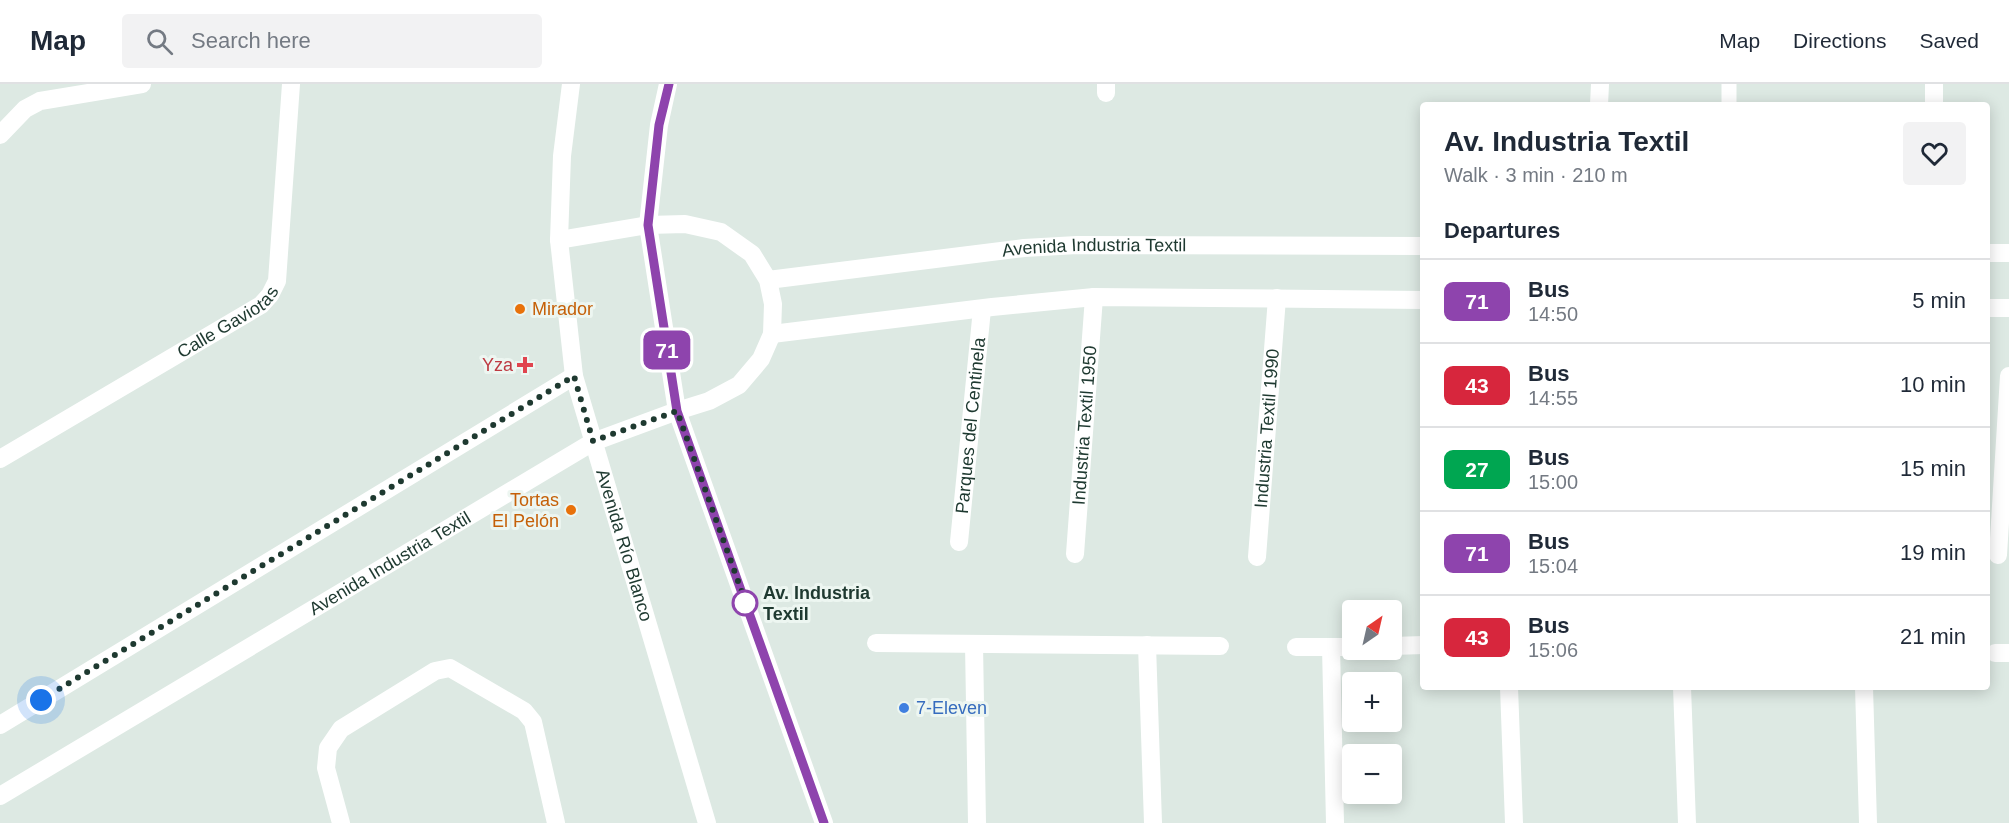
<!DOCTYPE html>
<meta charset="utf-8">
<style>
:root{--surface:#fff;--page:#f2f2f3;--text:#1f2937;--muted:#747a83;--line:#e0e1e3}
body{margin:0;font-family:Helvetica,sans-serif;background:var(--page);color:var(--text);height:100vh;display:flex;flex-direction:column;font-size:22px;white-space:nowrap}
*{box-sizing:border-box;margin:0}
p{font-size:20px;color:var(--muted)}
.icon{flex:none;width:33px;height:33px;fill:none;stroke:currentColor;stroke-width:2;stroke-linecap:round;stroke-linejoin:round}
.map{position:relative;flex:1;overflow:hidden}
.drawer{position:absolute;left:1420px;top:18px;width:570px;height:588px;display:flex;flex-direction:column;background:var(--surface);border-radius:6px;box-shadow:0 3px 15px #0003}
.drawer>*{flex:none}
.badge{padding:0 12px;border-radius:9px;font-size:21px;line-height:39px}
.needle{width:39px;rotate:34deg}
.tools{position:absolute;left:1342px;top:516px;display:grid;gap:12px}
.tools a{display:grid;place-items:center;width:60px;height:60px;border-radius:6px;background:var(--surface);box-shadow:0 3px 15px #0003;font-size:30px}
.you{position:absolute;width:30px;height:30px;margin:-15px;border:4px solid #fff;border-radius:50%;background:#1a73e8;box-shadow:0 0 0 9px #1a73e833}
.map>.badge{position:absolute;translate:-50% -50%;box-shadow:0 0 0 3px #fff}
h2{padding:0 24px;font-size:22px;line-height:54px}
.round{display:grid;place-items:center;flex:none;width:63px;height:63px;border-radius:6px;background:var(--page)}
.summary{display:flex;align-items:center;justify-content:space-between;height:102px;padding:0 24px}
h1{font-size:28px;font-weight:800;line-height:45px}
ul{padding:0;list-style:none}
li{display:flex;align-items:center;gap:18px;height:84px;padding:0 24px;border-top:2px solid var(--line)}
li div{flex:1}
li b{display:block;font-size:22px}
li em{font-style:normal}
li .badge{min-width:66px;font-weight:700;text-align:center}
header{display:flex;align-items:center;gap:36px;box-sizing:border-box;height:84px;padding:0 30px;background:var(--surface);border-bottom:2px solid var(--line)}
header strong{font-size:28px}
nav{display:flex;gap:33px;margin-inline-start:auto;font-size:21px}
.search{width:420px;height:54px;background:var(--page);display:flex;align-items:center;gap:15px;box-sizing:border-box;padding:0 21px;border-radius:6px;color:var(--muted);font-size:22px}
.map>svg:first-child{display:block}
</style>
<header>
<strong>Map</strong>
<div class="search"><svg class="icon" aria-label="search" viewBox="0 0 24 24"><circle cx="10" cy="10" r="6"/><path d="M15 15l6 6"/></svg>Search here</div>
<nav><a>Map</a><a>Directions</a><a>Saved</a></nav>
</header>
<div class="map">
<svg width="2009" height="739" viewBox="0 0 2009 739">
<rect width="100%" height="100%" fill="#dde9e3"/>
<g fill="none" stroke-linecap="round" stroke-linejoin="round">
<!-- service -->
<path stroke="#fff" stroke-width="15" d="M 1729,21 L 1729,0"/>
<!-- minor -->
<g stroke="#fff" stroke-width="18">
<path d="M 1106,0 L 1106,9"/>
<path d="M 1599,21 L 1600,0"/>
<path d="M 1934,21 L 1934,0"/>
<path d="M 0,51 L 25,25 L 40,17 L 142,0"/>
<path d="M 559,156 L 648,141 L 685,140 L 721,148 L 752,170 L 768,196 L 773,220 L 772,250 L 761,275 L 739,301 L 709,317 L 677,327"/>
<path d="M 1988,169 L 2009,169"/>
<path id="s1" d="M 768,196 L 1024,164 L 1077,161 L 1424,162"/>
<path d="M 1988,224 L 2009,224"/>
<path d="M 772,250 L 992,223 L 1094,213 L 1424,216"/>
<path id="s2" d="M 0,375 L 261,221 L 270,211 L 277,197 L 291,0"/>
<path id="s3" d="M 959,458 L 982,225"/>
<path id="s4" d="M 1075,470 L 1094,213"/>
<path d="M 1998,471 L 2009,292"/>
<path id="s5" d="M 1257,473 L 1277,214"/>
<path d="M 876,559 L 1220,562"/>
<path d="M 974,560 L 977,739"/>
<path d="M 1147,561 L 1153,739"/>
<path d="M 1392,562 L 1424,561"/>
<path d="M 1296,563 L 1353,563"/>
<path d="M 1331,563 L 1335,739"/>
<path d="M 1995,569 L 2009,569"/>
<path d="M 1509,603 L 1514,739"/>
<path d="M 1682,603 L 1687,739"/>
<path d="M 1864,603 L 1868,739"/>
<path d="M 341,739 L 326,684 L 328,664 L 341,645 L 435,587 L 450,584 L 524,627 L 533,638 L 556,739"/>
</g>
<!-- tertiary -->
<g stroke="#fff" stroke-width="18">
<path id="s6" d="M 571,0 L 562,72 L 559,156 L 574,292 L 707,739"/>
<path d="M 668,0 L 659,41 L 648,141 L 677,327 L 824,739"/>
<path d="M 0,641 L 574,292"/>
<path id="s7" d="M 0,712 L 593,358 L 677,327"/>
</g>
</g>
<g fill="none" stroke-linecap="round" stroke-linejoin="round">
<!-- line casing -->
<g stroke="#fff" stroke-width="14">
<path id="line" d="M 669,0 L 659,41 L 648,141 L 677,327 L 824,739"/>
</g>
<!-- line -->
<use href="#line" stroke="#8e44ad" stroke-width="9"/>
<!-- walk -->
<path stroke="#1e3930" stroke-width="6" stroke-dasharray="0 10.8" d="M 41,616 L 574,292 L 593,357 L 677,327 L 747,522 L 745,519"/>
</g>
<!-- markers -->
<g fill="#e8710a" stroke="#edf6f1" stroke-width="2">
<circle cx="520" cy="225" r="6"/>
<circle cx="571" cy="426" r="6"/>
</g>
<path fill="#e0444e" stroke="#edf6f1" stroke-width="2" d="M522 272h6v6h6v6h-6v6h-6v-6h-6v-6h6z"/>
<circle fill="#fff" stroke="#8e44ad" stroke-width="3" cx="745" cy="519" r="12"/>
<circle fill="#3f7fe0" stroke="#edf6f1" stroke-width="2" cx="904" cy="624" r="6"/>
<g text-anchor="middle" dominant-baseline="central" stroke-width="6" stroke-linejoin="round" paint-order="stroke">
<!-- street labels -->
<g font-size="18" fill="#1e3930" stroke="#edf6f1">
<text stroke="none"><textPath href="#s1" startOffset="328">Avenida Industria Textil</textPath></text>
<text stroke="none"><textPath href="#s2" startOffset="266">Calle Gaviotas</textPath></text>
<text stroke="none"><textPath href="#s3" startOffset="117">Parques del Centinela</textPath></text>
<text stroke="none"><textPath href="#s4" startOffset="129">Industria Textil 1950</textPath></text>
<text stroke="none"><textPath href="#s5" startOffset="129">Industria Textil 1990</textPath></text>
<text stroke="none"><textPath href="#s6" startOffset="470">Avenida Río Blanco</textPath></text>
<text stroke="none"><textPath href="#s7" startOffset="454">Avenida Industria Textil</textPath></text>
</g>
<!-- food labels -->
<g font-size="18" fill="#c56008" stroke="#edf6f1" text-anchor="start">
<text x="532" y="225">Mirador</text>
<text x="559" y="416" text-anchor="end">Tortas<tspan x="559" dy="21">El Pelón</tspan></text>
</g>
<!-- health labels -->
<g font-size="18" fill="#be3a42" stroke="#edf6f1" text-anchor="end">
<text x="513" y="281">Yza</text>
</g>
<!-- stop labels -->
<g font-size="18" font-weight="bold" fill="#1e3930" stroke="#edf6f1" text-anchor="start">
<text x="763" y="509">Av. Industria<tspan x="763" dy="21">Textil</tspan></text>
</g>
<!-- shop labels -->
<g font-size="18" fill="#366cbe" stroke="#edf6f1" text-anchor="start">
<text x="916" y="624">7-Eleven</text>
</g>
</g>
</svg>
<div class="tools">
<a><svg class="needle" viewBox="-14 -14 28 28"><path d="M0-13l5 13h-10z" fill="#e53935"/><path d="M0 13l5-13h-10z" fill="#747a83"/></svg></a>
<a>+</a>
<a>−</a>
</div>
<div class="you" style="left:41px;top:616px"></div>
<b class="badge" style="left:667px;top:266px;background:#8e44ad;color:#fff">71</b>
<section class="drawer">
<div class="summary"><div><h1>Av. Industria Textil</h1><p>Walk · 3 min · 210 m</p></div><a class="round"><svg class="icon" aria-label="heart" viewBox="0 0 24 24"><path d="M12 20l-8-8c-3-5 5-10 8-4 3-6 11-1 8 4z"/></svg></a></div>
<h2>Departures</h2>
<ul>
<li><span class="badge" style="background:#8e44ad;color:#fff">71</span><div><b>Bus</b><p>14:50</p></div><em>5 min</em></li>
<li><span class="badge" style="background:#d7263d;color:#fff">43</span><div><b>Bus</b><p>14:55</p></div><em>10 min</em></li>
<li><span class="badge" style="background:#00a651;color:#fff">27</span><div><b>Bus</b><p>15:00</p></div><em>15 min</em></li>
<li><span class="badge" style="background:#8e44ad;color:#fff">71</span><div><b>Bus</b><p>15:04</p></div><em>19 min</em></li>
<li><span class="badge" style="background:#d7263d;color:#fff">43</span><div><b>Bus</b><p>15:06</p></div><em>21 min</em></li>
</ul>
</section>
</div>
